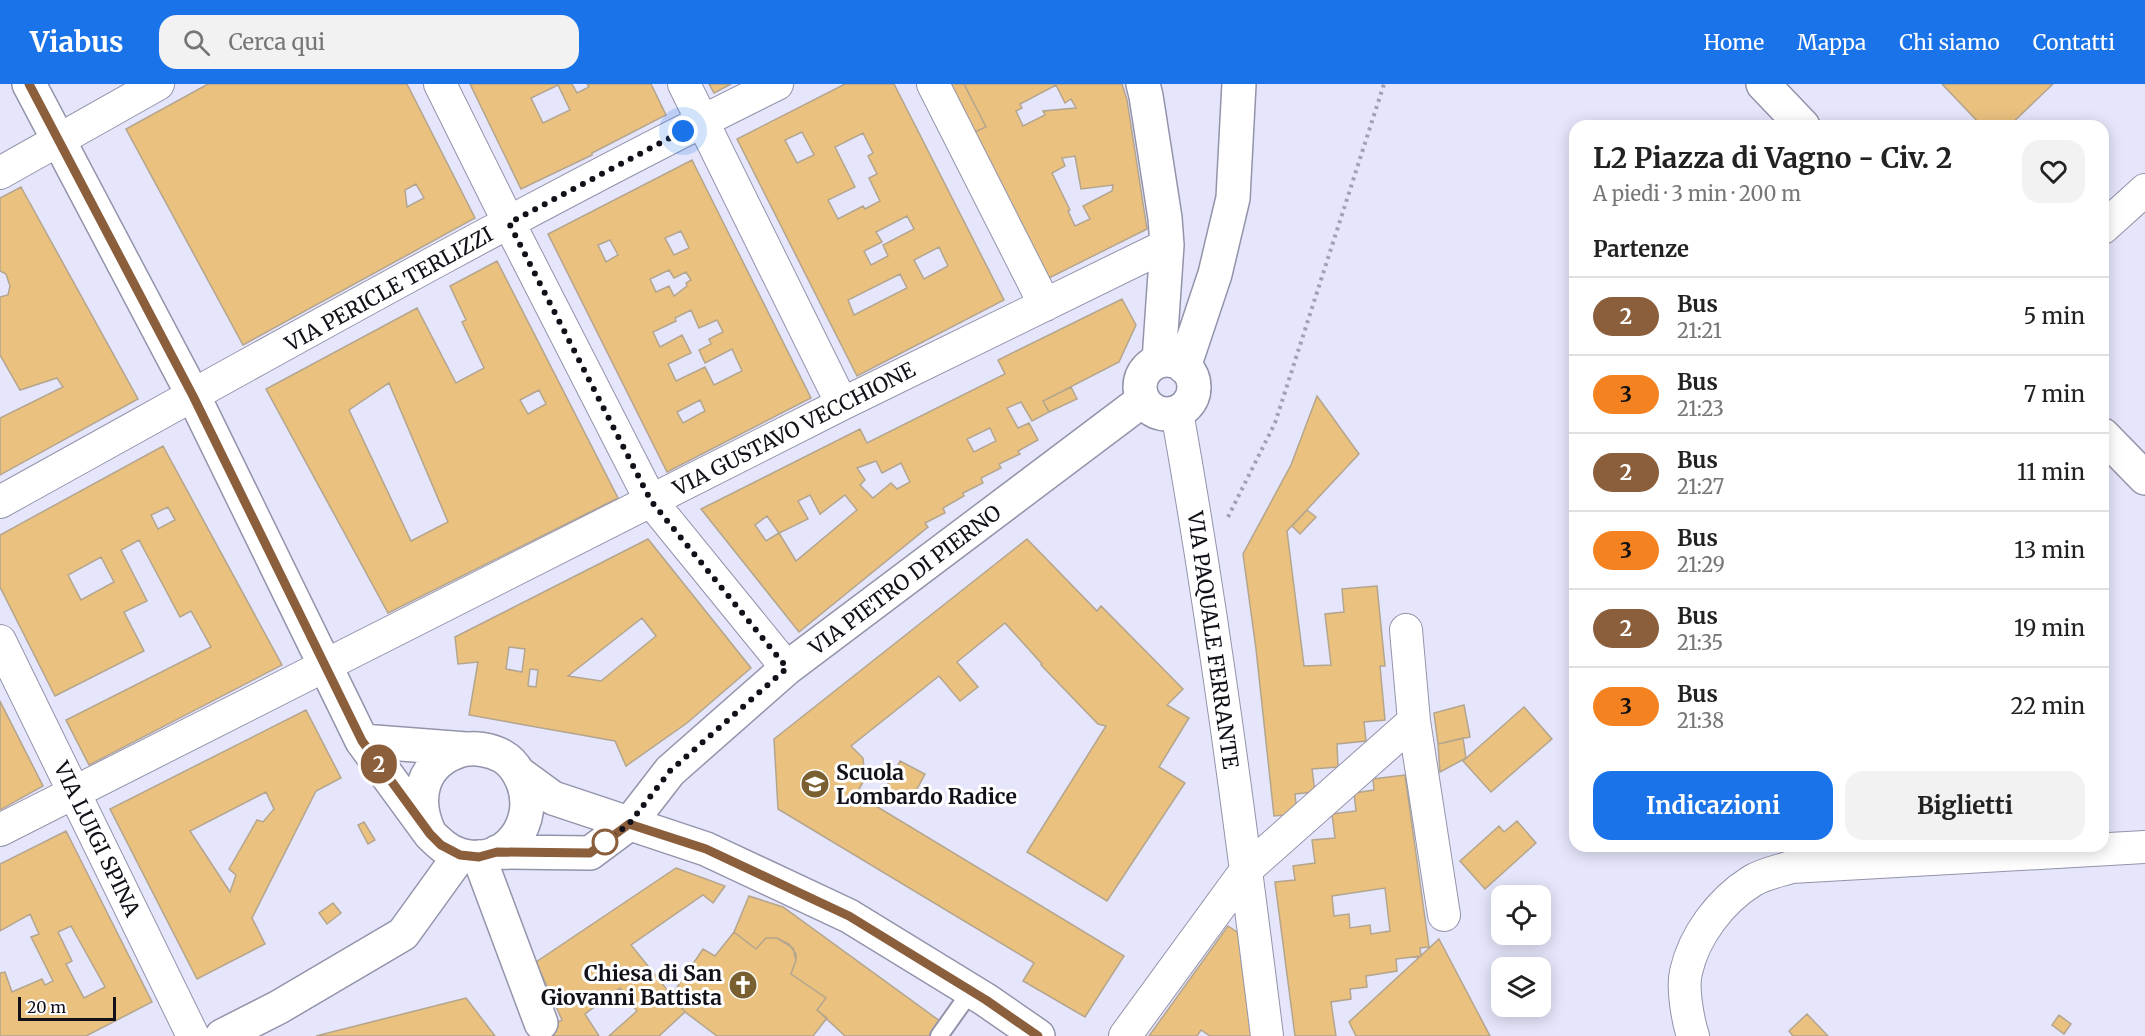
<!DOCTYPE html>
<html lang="it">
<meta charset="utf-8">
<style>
:root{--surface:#fff;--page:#f2f2f2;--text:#222;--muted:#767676;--line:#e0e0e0;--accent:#1a73e8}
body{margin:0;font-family:Merriweather,serif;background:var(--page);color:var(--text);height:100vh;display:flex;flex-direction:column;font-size:22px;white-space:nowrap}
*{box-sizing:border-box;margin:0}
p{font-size:20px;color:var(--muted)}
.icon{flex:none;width:33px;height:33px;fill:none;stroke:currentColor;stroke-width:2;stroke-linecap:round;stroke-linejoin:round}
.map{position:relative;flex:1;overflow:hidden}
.side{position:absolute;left:1569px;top:36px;width:540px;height:732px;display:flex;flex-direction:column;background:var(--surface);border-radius:18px;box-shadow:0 3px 15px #0003}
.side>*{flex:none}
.badge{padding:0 12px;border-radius:20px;font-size:21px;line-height:39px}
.buttons{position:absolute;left:1491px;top:801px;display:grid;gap:12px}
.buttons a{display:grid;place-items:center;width:60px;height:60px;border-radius:12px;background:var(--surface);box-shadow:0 3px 15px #0003;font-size:30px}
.scale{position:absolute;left:18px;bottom:15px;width:98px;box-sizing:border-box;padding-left:6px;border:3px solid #12111a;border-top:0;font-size:16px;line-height:21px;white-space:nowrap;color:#12111a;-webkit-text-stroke:4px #fff;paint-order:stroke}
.you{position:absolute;width:30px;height:30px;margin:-15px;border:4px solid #fff;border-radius:50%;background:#1a73e8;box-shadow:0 0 0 9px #1a73e833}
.map>.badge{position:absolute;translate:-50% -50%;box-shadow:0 0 0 3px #fff}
h2{padding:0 24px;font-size:22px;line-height:54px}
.round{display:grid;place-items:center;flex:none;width:63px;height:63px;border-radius:18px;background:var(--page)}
.headline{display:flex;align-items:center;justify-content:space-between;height:102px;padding:0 24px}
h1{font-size:28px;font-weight:700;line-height:45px}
.button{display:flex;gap:12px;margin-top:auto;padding:12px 24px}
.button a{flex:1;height:69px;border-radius:18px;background:var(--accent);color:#fff;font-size:24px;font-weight:700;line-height:69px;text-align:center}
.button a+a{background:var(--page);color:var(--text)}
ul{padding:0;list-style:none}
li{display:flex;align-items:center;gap:18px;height:78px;padding:0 24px;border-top:2px solid var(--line)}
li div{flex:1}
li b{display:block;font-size:22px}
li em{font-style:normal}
li .badge{min-width:66px;font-weight:700;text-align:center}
header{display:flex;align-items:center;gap:36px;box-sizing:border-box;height:84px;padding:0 30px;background:var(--accent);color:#fff}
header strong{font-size:28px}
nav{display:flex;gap:33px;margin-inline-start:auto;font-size:21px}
.search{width:420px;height:54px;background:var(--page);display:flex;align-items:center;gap:15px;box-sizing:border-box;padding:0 21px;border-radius:18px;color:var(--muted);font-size:22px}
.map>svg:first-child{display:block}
</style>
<header>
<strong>Viabus</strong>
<div class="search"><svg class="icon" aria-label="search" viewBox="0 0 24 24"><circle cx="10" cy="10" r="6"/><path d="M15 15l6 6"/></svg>Cerca qui</div>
<nav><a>Home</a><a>Mappa</a><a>Chi siamo</a><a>Contatti</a></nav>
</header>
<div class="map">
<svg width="2145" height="952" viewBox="0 0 2145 952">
<rect width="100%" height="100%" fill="#e5e5fb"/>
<!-- building -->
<path fill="#eac17e" stroke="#b4a58e" stroke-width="1.5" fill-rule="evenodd" d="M 208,0 L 407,0 L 475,134 L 243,261 L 126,45 ZM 416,100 L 424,114 L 407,123 L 405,106 Z
M 470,0 L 572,0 L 577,9 L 589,3 L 587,0 L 651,0 L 666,31 L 592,69 L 592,71 L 521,105 ZM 558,1 L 570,26 L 543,39 L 531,14 Z
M 709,0 L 731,0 L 714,9 Z
M 845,0 L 894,0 L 1004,216 L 857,292 L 737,55 ZM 802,48 L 814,71 L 797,79 L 785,56 ZM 863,49 L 873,69 L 868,72 L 877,90 L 869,94 L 880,117 L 865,125 L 863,122 L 838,135 L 828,116 L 855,103 L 835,63 ZM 907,132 L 914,145 L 883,161 L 888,172 L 871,181 L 864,167 L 882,158 L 876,148 ZM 939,163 L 948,182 L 924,195 L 914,176 ZM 900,190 L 907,204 L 854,231 L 848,216 Z
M 950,0 L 964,0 L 986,43 L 975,48 Z
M 964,0 L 1122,0 L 1127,16 L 1147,145 L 1049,194 L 975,48 L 986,43 ZM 1056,1 L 1065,19 L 1071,15 L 1076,24 L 1043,27 L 1045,31 L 1023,42 L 1016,27 L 1022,24 L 1020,20 ZM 1075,72 L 1081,105 L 1113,101 L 1112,107 L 1083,122 L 1090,135 L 1075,142 L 1068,127 L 1070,126 L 1052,89 L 1065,82 L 1062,74 Z
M 1942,0 L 2053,0 L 2009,42 L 1980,42 L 1981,41 Z
M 692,76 L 811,314 L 667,388 L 548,150 ZM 681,147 L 689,164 L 674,171 L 665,154 ZM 610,156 L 618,171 L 606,178 L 598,161 ZM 669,186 L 674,194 L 686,188 L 691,196 L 686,199 L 687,202 L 674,212 L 669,202 L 656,208 L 650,195 ZM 691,226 L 699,244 L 717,236 L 723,248 L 709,255 L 711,260 L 699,266 L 705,279 L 732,265 L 742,287 L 714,301 L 705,283 L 676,297 L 668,280 L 691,269 L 682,251 L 660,263 L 653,248 L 676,237 L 675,234 ZM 700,316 L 705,327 L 683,339 L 677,328 Z
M 21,103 L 138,315 L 0,391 L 0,334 L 63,303 L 57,294 L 20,306 L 0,271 L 0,213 L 8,211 L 10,202 L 6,190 L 0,187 L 0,114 Z
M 497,177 L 618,414 L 388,529 L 266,305 L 417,224 L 456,299 L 484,284 L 462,238 L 466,236 L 450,202 ZM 389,299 L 448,438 L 411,457 L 349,326 ZM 539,306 L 546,320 L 528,330 L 520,316 Z
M 1122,215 L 1136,241 L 1119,278 L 1043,317 L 1049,328 L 1032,337 L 1021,318 L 1007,324 L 1018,344 L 1029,339 L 1038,356 L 1018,367 L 1020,370 L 999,380 L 1001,384 L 981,394 L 983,399 L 963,409 L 964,412 L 943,424 L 945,429 L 925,439 L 928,443 L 799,548 L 701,425 L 860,345 L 867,359 L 1005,290 L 998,276 ZM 990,344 L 996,357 L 974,368 L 967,355 ZM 876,377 L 882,389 L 901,379 L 910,398 L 897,405 L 891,399 L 873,414 L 860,401 L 865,396 L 857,384 ZM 810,411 L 820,430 L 845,411 L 857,426 L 796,477 L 779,449 L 808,435 L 798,417 ZM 767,432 L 779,449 L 766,457 L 755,441 Z
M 1071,303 L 1077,315 L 1049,328 L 1043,317 Z
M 1317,312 L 1359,370 L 1287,447 L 1304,582 L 1331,581 L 1325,530 L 1344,528 L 1342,505 L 1377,502 L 1385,582 L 1380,582 L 1385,636 L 1364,638 L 1366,657 L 1337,660 L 1338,683 L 1312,685 L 1315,708 L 1295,710 L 1297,730 L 1274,732 L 1256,565 L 1243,470 L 1291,381 Z
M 163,362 L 282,581 L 89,681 L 66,636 L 211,563 L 191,527 L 180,533 L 139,456 L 121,466 L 147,517 L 124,528 L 144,567 L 55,612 L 0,503 L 0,451 ZM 168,423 L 175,436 L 158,445 L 151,431 ZM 101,473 L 114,498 L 81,516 L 68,491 Z
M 1307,426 L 1316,433 L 1300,450 L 1292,442 Z
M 648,455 L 751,584 L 687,639 L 626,682 L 615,657 L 469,631 L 478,578 L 458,580 L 455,553 ZM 642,534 L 656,552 L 601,597 L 568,592 ZM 509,563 L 525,565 L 522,588 L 506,585 ZM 530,585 L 538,586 L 536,603 L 528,602 Z
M 1027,455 L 1097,527 L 1101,522 L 1183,605 L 1167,621 L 1189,634 L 1159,683 L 1185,699 L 1107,817 L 1027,768 L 1106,642 L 1098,640 L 1041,581 L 1042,580 L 1005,539 L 957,578 L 978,603 L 960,617 L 939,592 L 851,662 L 863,674 L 865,695 L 856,710 L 1124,872 L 1085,933 L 1023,897 L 1034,879 L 778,725 L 774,655 Z
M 0,617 L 43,702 L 0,726 Z
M 1464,621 L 1470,653 L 1438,660 L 1434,629 Z
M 1524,623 L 1552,655 L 1491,708 L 1463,677 Z
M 306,626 L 341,694 L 316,707 L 252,834 L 265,860 L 197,895 L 110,725 ZM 266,708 L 274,725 L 263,738 L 257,736 L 229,785 L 236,791 L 230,808 L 190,747 Z
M 1463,654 L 1466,674 L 1440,688 L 1438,660 Z
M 900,677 L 925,690 L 910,718 L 885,705 Z
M 1405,691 L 1429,863 L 1420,864 L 1421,872 L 1396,875 L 1397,887 L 1366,892 L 1367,903 L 1350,905 L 1351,915 L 1331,918 L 1336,952 L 1295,952 L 1275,798 L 1295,796 L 1293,782 L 1315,779 L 1312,756 L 1335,754 L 1332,730 L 1356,727 L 1354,709 L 1374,706 L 1373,695 ZM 1385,804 L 1390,847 L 1371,850 L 1370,841 L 1350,844 L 1349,830 L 1334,832 L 1332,812 Z
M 1517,737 L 1536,759 L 1485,805 L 1460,777 L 1499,742 L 1504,748 Z
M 364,738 L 375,756 L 368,760 L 358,741 Z
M 66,747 L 152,918 L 86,952 L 0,952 L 0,889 L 5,888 L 12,908 L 42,895 L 45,901 L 53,897 L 31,853 L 39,850 L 30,830 L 0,847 L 0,780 ZM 71,842 L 105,903 L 84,914 L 66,880 L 72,877 L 58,848 Z
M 676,784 L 725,802 L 713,819 L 703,811 L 631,861 L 685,928 L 659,952 L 609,952 L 637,927 L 620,904 L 585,930 L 599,952 L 532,952 L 562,936 L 536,878 Z
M 749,812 L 783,823 L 944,940 L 934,952 L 845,952 L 817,926 L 826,914 L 791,890 L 796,876 L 796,870 L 789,860 L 777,854 L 766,854 L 756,865 L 734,848 Z
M 333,819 L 341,829 L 327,840 L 319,829 Z
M 1228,842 L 1249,856 L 1262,952 L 1210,952 L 1201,946 L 1197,952 L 1149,952 Z
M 734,848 L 756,865 L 766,854 L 777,854 L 793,864 L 796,876 L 791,890 L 826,914 L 817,926 L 827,934 L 813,952 L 717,952 L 685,928 L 671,912 L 703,865 L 715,872 Z
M 1439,855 L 1490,952 L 1356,952 L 1349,938 Z
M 466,914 L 495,952 L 316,952 Z
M 1807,930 L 1828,952 L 1793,952 L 1789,947 Z
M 2059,931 L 2071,940 L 2064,950 L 2052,941 Z"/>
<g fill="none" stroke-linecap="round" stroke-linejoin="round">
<!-- service casing -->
<g stroke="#9393ab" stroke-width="20">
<path id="service" d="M 939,952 L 971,907"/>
</g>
<!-- minor casing -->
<g stroke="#9393ab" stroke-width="34">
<path id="minor" d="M 440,0 L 509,139 L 651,417 L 787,584
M 684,0 L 842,320
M 933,0 L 1045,221
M 0,89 L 158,0
M 2103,144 L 2145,106
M 1177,328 C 1214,535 1241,743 1267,952
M 0,418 C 257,276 514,130 777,0
M 1406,546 L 1414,637
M 0,557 L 193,952
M 0,746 L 842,320 L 1167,161
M 1125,952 L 1247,785 L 1414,637 L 1444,831
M 1693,952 C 1688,937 1682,904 1686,888 C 1694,852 1720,817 1752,797 C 1763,790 1779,787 1791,783 L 2145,763"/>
</g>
<!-- tertiary casing -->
<g stroke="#9393ab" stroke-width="36">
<path id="tertiary" d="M 1143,0 L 1146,12 L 1165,134 L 1167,161 L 1159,277
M 1763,0 L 1803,42
M1140 303a27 27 0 1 1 54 0a27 27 0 1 1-54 0Z
M 1184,283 L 1215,190 L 1233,114 L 1239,0
M 2103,351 L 2145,394
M 629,740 L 670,687 L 787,584 L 1143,316
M 479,773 L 541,939"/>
</g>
<!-- secondary casing -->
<g stroke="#9393ab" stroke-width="36">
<path id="secondary" d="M 29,0 L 193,311 L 362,657 L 430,750 C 439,759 447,767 460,771 C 506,785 540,737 522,696 C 518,687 511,677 502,672 C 491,666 475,663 462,666 C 421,678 413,715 430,750
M 362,657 L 466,665
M 520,690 L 553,714 L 706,765 L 849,832 L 986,916 L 1038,952
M 497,768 L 590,769 L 629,740
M 222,952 L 279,923 L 403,850 L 460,771"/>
</g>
<!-- path -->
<path stroke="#a1a1b3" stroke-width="4" stroke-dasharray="3 4.5" stroke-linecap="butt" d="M 1228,433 L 1275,339 L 1384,0"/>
<!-- service -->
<use href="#service" stroke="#fff" stroke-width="16"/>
<!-- minor -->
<use href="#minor" stroke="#fff" stroke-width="32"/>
<!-- tertiary -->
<use href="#tertiary" stroke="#fff" stroke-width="33"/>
<!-- secondary -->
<use href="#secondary" stroke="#fff" stroke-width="33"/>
</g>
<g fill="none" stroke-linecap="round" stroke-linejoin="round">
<!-- line casing -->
<g stroke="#fff" stroke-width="14">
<path id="line" d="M 29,0 L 193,312 L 362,657 L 430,750 L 441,761 L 460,771 L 479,773 L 497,768 L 590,769 L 629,740 L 706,765 L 849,832 L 986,916 L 1038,952"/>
</g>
<!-- line -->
<use href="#line" stroke="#8b5e3c" stroke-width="9"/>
<!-- walk -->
<path stroke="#12111a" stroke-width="6" stroke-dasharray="0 10.8" d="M 605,758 L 629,740 L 670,687 L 787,584 L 651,417 L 509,139 L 683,47"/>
</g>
<!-- icons -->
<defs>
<g id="school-disc" transform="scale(1.5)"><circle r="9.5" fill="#7a5f31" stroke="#fff"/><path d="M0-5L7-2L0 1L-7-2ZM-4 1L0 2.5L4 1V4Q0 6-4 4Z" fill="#fff"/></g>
<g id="church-disc" transform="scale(1.5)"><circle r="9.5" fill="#7a5f31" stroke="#fff"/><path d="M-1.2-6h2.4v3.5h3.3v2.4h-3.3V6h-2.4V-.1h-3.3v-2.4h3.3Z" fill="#fff"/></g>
</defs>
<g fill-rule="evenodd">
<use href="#school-disc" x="815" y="700"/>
<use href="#church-disc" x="743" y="901"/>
</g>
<!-- markers -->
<circle fill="#fff" stroke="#8b5e3c" stroke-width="3" cx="605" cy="758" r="12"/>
<g text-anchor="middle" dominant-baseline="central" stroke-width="6" stroke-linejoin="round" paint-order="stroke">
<!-- street labels -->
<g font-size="21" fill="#12111a" stroke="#fff">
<text transform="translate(389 205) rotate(-29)">VIA PERICLE TERLIZZI</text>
<text transform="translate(794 345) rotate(-27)">VIA GUSTAVO VECCHIONE</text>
<text transform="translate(905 496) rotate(-37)">VIA PIETRO DI PIERNO</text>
<text transform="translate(1213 556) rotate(82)">VIA PAQUALE FERRANTE</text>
<text transform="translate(97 755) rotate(64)">VIA LUIGI SPINA</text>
</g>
<!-- poi labels -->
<g font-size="21" font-weight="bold" fill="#12111a" stroke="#fff" text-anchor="start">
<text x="836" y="688">Scuola<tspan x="836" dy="24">Lombardo Radice</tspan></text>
<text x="722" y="889" text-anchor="end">Chiesa di San<tspan x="722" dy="24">Giovanni Battista</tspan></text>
</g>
</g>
</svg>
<div class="buttons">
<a><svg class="icon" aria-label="locate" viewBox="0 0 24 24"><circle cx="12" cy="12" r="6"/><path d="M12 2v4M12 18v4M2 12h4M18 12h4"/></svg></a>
<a><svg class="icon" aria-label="layers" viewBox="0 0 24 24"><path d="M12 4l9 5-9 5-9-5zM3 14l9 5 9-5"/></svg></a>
</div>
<div class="scale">20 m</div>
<div class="you" style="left:683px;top:47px"></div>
<b class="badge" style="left:379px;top:680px;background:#8b5e3c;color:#fff">2</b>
<section class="side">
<div class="headline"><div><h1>L2 Piazza di Vagno - Civ. 2</h1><p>A piedi · 3 min · 200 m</p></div><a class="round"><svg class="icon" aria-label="heart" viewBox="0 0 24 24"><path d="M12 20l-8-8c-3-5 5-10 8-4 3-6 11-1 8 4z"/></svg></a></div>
<h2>Partenze</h2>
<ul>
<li><span class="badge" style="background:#8b5e3c;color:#fff">2</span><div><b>Bus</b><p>21:21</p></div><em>5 min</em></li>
<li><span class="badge" style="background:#f58220;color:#111">3</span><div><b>Bus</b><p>21:23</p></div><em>7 min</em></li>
<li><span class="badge" style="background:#8b5e3c;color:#fff">2</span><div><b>Bus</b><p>21:27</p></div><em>11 min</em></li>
<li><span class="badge" style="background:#f58220;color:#111">3</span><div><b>Bus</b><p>21:29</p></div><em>13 min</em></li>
<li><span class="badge" style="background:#8b5e3c;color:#fff">2</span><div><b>Bus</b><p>21:35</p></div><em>19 min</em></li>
<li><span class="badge" style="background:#f58220;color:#111">3</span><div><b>Bus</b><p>21:38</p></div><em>22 min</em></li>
</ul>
<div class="button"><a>Indicazioni</a><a>Biglietti</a></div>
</section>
</div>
